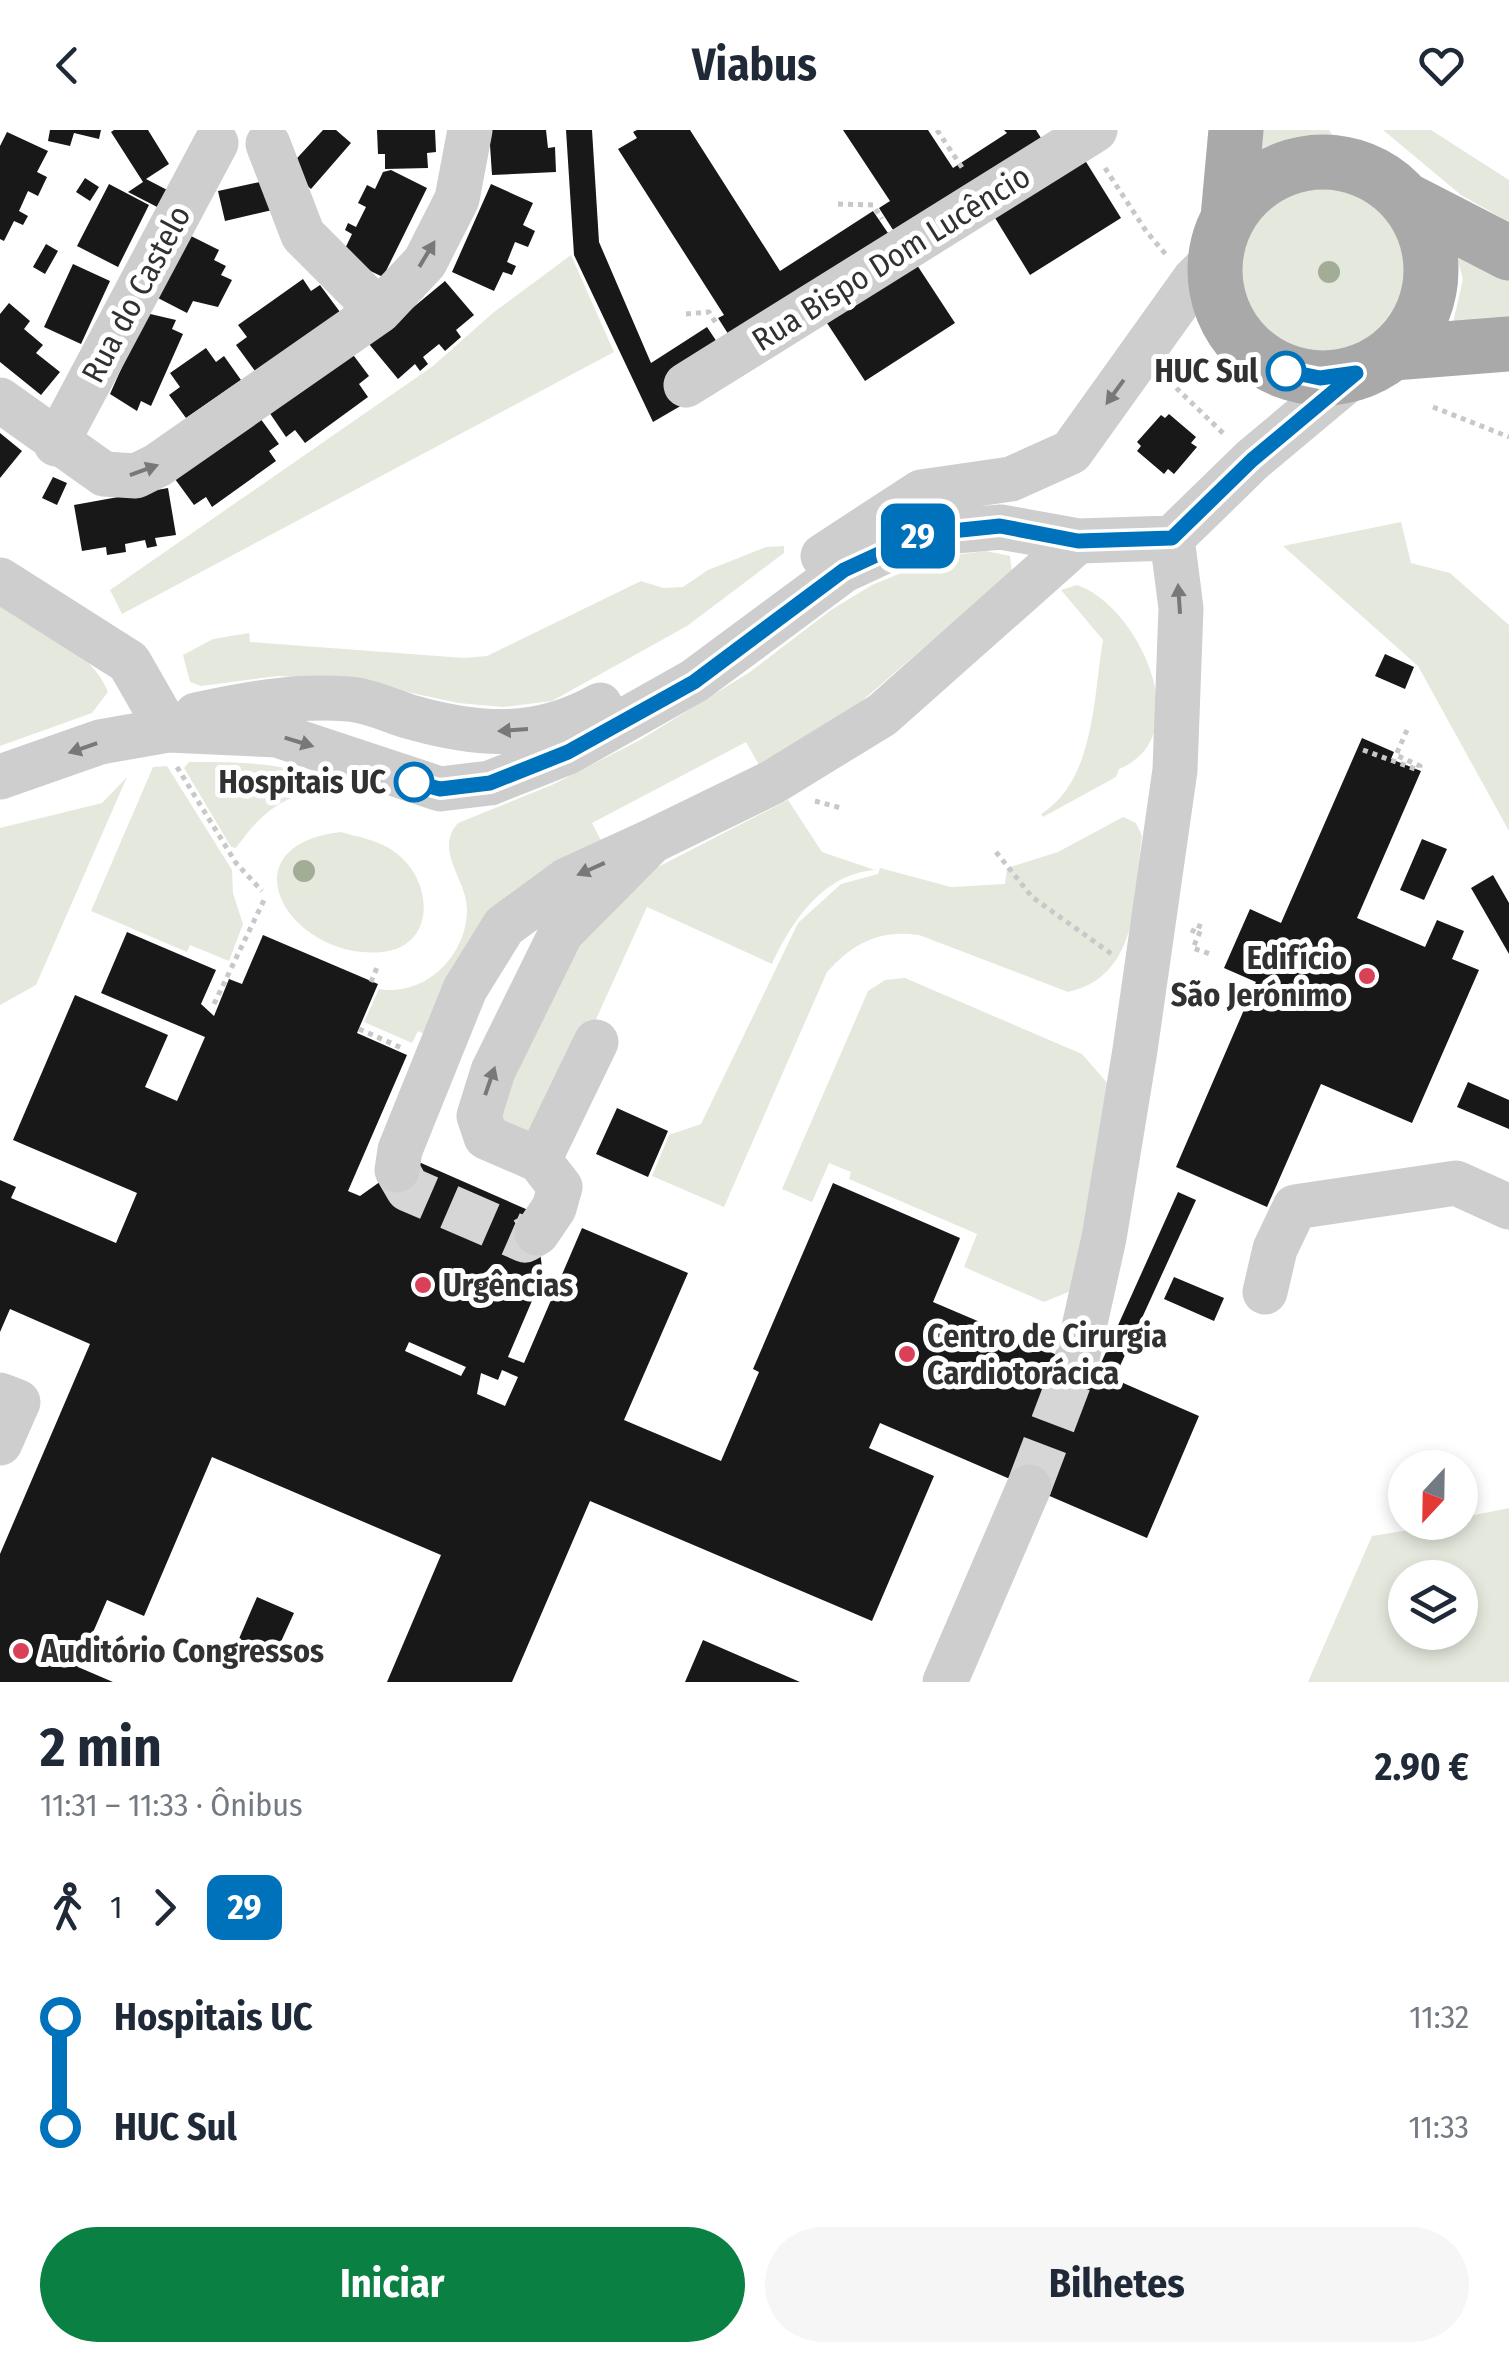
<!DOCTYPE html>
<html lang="pt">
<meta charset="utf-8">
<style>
:root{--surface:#fff;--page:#f6f6f7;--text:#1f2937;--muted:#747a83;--accent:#0b8043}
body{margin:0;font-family:"Fira Sans Condensed",sans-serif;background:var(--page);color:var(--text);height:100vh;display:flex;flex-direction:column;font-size:38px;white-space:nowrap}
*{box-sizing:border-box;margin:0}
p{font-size:32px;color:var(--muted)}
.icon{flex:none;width:55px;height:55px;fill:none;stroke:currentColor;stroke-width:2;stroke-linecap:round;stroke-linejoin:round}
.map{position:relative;height:1552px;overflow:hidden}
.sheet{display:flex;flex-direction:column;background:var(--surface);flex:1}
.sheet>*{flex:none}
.badge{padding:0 20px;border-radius:15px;font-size:35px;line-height:65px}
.needle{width:65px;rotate:202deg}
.buttons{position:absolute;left:1388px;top:1320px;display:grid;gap:20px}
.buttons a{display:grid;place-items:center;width:90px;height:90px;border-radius:50%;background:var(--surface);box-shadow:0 5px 15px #0003;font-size:50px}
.map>.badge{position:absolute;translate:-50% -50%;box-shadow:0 0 0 5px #fff}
.legs{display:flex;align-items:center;gap:15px;height:110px;padding:0 40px;font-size:32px}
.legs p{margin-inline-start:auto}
.head{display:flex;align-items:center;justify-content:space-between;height:170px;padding:0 40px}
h1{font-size:55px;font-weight:700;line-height:75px}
.cta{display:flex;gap:20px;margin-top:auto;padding:20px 40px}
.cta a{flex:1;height:115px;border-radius:60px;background:var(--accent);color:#fff;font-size:40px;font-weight:700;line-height:115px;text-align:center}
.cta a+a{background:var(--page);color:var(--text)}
ul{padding:0 40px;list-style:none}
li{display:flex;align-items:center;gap:35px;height:110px;font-size:38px}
li i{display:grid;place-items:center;width:15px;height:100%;margin:0 12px;background:currentColor}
li i::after{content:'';width:25px;height:25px;margin:-12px;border:8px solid;border-radius:50%;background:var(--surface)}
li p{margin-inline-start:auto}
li:first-child i{background:linear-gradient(#0000 50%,currentColor 0)}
li:last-child i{background:linear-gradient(currentColor 50%,#0000 0)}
header{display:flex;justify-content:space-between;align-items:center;height:130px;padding:0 40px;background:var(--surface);font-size:45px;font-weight:700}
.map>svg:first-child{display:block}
</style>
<header><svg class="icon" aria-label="back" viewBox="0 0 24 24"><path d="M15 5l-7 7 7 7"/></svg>Viabus<svg class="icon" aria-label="heart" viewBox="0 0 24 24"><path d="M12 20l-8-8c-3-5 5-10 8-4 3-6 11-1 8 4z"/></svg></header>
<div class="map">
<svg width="1509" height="1552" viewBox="0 0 1509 1552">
<rect width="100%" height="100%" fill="#fff"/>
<!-- green -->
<path fill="#e5e9dd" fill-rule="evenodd" d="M 1251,0 L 1329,0 L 1337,11 L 1297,13 L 1249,34 Z
M 1383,0 L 1431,0 L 1509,50 L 1509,92 L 1461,65 Z
M1241 142a85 85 0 1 1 170 0a85 85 0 1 1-170 0Z
M 1453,114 L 1509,141 L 1509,200 L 1450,206 L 1463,149 Z
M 571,125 L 614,222 L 122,484 L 110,460 L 433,236 L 494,182 Z
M 1401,392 L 1411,433 L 1450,443 L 1509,495 L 1509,701 L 1418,536 L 1283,416 Z
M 784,416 L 784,423 L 687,496 L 552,571 L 503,577 L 458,573 L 356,551 L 278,546 L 201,556 L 190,552 L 183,525 L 213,509 L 249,503 L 250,512 L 464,528 L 487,526 L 641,451 L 663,458 L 683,457 L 708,440 L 766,417 Z
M 986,421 L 1010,426 L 1012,442 L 849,582 L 759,635 L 746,612 L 592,693 L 605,718 L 429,906 L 418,901 L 412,913 L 364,892 L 379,859 C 424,867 466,827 467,781 C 468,750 433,721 458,693 L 554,654 L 640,610 L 750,542 L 831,480 L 872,455 L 940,427 Z
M 1077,455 C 1139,476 1199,607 1119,639 L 1116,647 L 1043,687 L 1041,684 C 1095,650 1093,568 1103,510 L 1061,460 Z
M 0,474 C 36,497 93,521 108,562 L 92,583 L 0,616 Z
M 189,632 C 218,632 303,630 319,655 L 316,661 C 277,668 258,688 236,718 L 231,717 L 184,638 Z
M 167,636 L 232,740 L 233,763 L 243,794 L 229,831 L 190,815 L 187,822 L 91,781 L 153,637 Z
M 127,647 L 36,855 L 0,875 L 0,698 L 102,673 Z
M 788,670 L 822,722 L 875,740 C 823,744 792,791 772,834 L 647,777 L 552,986 L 528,1005 L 500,991 L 499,974 L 570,822 L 656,738 Z
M 1123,687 L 1136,693 L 1142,706 C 1134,767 1140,846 1068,862 L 919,805 C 880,799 853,813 827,842 L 724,1077 L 652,1046 L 669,1005 L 701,994 L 798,793 L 841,754 L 878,744 L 880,738 L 951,757 L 1005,754 L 1007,738 L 1058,722 Z
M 340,702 C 363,708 385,711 403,729 C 433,758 434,817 382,822 C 291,831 221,717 340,702 Z
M 905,848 L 1082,924 L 1109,955 L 1078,1158 L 1044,1172 L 964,1137 L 977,1104 L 849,1049 L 851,1042 L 829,1033 L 812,1072 L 782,1059 L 868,861 L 885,850 Z
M 1509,1378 L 1509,1552 L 1308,1552 L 1372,1406 L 1460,1392 L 1460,1388 ZM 1405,1448 L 1460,1448 L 1460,1502 L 1405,1502 Z"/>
<!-- building -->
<path fill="#181818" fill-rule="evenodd" d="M 50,0 L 101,0 L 99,9 L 74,3 L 70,16 L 48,11 Z
M 114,0 L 148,0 L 169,34 L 146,49 L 173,63 L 163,80 L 128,62 L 143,52 L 111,2 Z
M 323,0 L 336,0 L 351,13 L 311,59 L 288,38 Z
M 377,0 L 435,0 L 436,22 L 427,23 L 428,38 L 385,39 L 385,24 L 378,24 Z
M 489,0 L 546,0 L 548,18 L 555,17 L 556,42 L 492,45 Z
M 566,0 L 592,0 L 599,112 L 651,233 L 707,197 L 721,218 L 684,274 L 653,292 L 574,125 Z
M 637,0 L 690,0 L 780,141 L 873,81 L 890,106 L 732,210 L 718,188 L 724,185 L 618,19 L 637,8 L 633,2 Z
M 843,0 L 928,0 L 953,38 L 1007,3 L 1004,0 L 1036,0 L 1041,8 L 895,103 L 879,78 L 890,71 Z
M 7,2 L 48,21 L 37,42 L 47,47 L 38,66 L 28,61 L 19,81 L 28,86 L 23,95 L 14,91 L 4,111 L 0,109 L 0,16 Z
M 1083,27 L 1121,88 L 1030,145 L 992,83 Z
M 391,40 L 427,58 L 383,147 L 341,127 L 352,104 L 345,100 L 348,93 L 356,97 L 366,77 L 358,73 L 367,55 L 375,59 L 383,42 Z
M 85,48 L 99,57 L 90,71 L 76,62 Z
M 274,49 L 281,78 L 225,91 L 218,61 Z
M 109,54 L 149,75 L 118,137 L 77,116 Z
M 491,54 L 533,73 L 523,95 L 535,101 L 528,117 L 515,112 L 507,132 L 516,136 L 512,145 L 503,142 L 494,161 L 452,142 Z
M 189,105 L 219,120 L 214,130 L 226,136 L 221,145 L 232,150 L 218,177 L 193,171 L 187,183 L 156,167 Z
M 46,114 L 58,121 L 45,144 L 33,137 Z
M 915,132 L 955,193 L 865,251 L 825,190 Z
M 73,134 L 110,151 L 81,214 L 44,197 Z
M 303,149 L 311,161 L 320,155 L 340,182 L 255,241 L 236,215 L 247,207 L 238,195 Z
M 445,151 L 474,185 L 456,200 L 461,207 L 445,221 L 439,214 L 423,227 L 428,234 L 420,241 L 415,234 L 398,249 L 369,214 Z
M 9,173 L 30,191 L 24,199 L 43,215 L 36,223 L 60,242 L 41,265 L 0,232 L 0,184 Z
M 146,183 L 176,190 L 172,199 L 183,204 L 151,276 L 141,271 L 137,281 L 110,264 Z
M 206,218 L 216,232 L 224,226 L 241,250 L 186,288 L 169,265 L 180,257 L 170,243 Z
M 351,222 L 369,246 L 359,254 L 368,267 L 305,313 L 295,300 L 286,307 L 269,282 Z
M 1169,284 L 1196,307 L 1191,313 L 1197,317 L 1174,344 L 1168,339 L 1164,344 L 1137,321 L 1141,316 L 1137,312 L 1161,285 L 1165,288 Z
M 260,288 L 279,314 L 269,321 L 276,331 L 212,377 L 206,367 L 194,375 L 175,349 Z
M 0,303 L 22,321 L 0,348 Z
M 53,347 L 67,353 L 57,375 L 42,368 Z
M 168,358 L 176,405 L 155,408 L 157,416 L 147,418 L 145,410 L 125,414 L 126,422 L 107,425 L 106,417 L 82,421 L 74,375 Z
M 1385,524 L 1414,537 L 1405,559 L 1375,546 Z
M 1362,608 L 1394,622 L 1391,629 L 1421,641 L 1357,788 L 1425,817 L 1437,790 L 1464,801 L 1452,829 L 1479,840 L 1412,993 L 1321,954 L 1267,1077 L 1176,1037 L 1256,852 L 1224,838 L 1250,779 L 1281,793 Z
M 1422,709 L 1447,719 L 1424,770 L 1400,760 Z
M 1493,745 L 1509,773 L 1509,824 L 1471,758 Z
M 127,802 L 216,840 L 201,874 L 214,886 L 229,849 L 242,854 L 263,805 L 378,854 L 357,903 L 407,925 L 348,1061 L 360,1066 L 412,1029 L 535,1083 L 543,1145 L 508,1227 L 524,1233 L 582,1098 L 688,1143 L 624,1290 L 721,1331 L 759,1242 L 753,1239 L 833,1053 L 960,1108 L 933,1172 L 1097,1242 L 1178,1062 L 1196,1070 L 1114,1249 L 1199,1286 L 1147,1408 L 880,1293 L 869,1318 L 934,1346 L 872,1491 L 590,1371 L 512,1552 L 387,1552 L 441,1425 L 212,1327 L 144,1486 L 107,1470 L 78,1537 L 113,1552 L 0,1552 L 0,1424 L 90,1214 L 10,1179 L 0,1202 L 0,1050 L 16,1057 L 11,1068 L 116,1113 L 137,1063 L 13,1010 L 75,865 L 168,905 L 145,957 L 177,971 L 205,907 L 101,863 ZM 409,1212 L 466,1237 L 461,1246 L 405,1221 ZM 502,1240 L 518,1247 L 505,1276 L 477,1264 L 481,1243 L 498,1250 Z
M 1468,952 L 1509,970 L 1509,999 L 1457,977 Z
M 617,978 L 668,1001 L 648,1047 L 596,1024 Z
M 1174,1147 L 1224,1168 L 1214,1191 L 1164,1169 Z
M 257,1467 L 294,1483 L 274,1527 L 238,1511 Z
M 703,1510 L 800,1552 L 685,1552 Z"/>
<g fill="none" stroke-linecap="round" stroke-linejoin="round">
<!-- minor-tunnel -->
<path stroke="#d6d6d6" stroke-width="45" stroke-dasharray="45 22" stroke-linecap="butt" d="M 397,1040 L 408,1059 L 525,1110 L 537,1103
M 1029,1357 L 1076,1233"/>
<!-- path -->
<path stroke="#c8c8c8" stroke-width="5" stroke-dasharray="5 5" stroke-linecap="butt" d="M 937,0 L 963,39
M 1105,38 L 1146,101 L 1168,127
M 838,74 L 873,75 L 882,89
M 686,184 L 709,182 L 716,193
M 1169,251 L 1226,306
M 1433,277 L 1509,307
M 1407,600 L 1396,625 L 1420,636 L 1418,640
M 1363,620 L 1418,640
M 177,637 L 236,733 L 262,761
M 815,671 L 841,678
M 996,722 L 1032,767 L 1113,825
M 1192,803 L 1196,795 L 1202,797 L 1193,818 L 1210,824
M 371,852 L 378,835
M 214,874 L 265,768
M 359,899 L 402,918"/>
<!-- minor -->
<path stroke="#cecece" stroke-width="45" d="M 268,14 L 303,105 L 379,181
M 686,255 L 1095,0
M 0,270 L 104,344 L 136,346 L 158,335 L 379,181 L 425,132 L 457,69 L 470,0
M 56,314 L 216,13
M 823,426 L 921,362 L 1011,349 L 1071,322 L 1194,150 L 1215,129
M 0,450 L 129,532 L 168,600
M 196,585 C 247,574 295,565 348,569 C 367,570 389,580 407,586 C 476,606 536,611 600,575
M 0,647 L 100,612 L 168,600 L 277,605 L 440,659 L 490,653 L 568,622 L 694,551 L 844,440 L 922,404 L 1001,397 L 1078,411 L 1172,408 L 1252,330 L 1356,243
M 652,711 L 771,653 L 882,585 L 1078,411
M 539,1030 L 596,912
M 397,1040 L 400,1020 L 465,859 L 504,796 L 567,750 L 652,711 L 561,803 L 493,941 L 479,986 L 486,1007 L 539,1030 L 560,1057 L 554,1078 L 537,1103
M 1265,1162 L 1275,1119 L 1295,1077 L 1456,1053 L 1509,1077
M 1076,1233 L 1104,1108 L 1135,920 L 1175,640 L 1181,478 L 1172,408
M 0,1265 L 18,1272 L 0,1313
M 945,1552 L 1029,1357"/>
<!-- major -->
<path stroke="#a9a9a9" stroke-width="55" d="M1215 140a108 108 0 1 1 216 0a108 108 0 1 1-216 0Z
M 1406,70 L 1509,123
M 1228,88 L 1236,0
M 1393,223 L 1509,214"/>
</g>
<!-- trees -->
<g fill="#a3ad96">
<circle cx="1329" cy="142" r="11"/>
<circle cx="304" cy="741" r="11"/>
</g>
<!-- one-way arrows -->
<defs><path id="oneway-solid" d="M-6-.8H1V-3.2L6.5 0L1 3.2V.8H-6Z" transform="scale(2.5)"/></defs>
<g fill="#787878">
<use href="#oneway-solid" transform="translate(427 124) rotate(-59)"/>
<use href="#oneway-solid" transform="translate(1115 262) rotate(126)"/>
<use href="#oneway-solid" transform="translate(144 340) rotate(-20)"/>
<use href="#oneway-solid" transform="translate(1179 469) rotate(-94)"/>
<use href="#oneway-solid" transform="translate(513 600) rotate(176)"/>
<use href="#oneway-solid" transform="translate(299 612) rotate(17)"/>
<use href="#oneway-solid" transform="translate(83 618) rotate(161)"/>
<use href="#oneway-solid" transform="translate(591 739) rotate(156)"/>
<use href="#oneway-solid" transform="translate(490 951) rotate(-71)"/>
</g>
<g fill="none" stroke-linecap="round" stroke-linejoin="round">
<!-- line-1 casing -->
<g stroke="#fff" stroke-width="22">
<path id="line-1" d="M 414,652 L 440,659 L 490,653 L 568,622 L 694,552 L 844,440 L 922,404 L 1000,396 L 1078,411 L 1172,408 L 1252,330 L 1356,243 L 1320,248 L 1286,241"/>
</g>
<!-- line-1 -->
<use href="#line-1" stroke="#0072bc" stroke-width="15"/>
</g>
<!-- markers -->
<g fill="#fff" stroke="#0072bc" stroke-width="5">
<circle cx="1286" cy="241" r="18"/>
<circle cx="414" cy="652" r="18"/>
</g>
<g fill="#da4159" stroke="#fff" stroke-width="4">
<circle cx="1367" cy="846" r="10"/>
<circle cx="423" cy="1155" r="10"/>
<circle cx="907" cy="1224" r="10"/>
<circle cx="21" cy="1521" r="10"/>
</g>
<g text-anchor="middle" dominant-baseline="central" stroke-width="10" stroke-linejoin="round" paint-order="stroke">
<!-- street labels -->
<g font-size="32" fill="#313131" stroke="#fff">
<text transform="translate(891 128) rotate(-32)">Rua Bispo Dom Lucêncio</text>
<text transform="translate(136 164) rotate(-62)">Rua do Castelo</text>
</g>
<!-- stop labels -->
<g font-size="32" font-weight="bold" fill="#313131" stroke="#fff" text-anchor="end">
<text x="1258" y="241">HUC Sul</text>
<text x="386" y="652">Hospitais UC</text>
</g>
<!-- poi labels -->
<g font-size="32" font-weight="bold" fill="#313131" stroke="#fff" text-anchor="start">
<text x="1347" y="828" text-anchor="end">Edifício<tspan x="1347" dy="37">São Jerónimo</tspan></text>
<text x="443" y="1155">Urgências</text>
<text x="927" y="1206">Centro de Cirurgia<tspan x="927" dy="37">Cardiotorácica</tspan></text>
<text x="41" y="1521">Auditório Congressos</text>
</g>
</g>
</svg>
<div class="buttons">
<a><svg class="needle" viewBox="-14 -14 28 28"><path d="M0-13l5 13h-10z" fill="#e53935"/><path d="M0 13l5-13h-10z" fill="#747a83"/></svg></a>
<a><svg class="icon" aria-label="layers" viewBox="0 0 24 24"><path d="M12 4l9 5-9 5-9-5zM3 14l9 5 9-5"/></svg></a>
</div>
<b class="badge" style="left:918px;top:406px;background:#0072bc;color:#fff">29</b>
</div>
<section class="sheet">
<div class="head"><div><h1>2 min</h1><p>11:31 – 11:33 · Ônibus</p></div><b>2.90 €</b></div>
<div class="legs"><svg class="icon" aria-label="walk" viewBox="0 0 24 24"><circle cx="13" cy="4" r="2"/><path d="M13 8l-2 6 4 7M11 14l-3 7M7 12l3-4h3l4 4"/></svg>1<svg class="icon" aria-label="forward" viewBox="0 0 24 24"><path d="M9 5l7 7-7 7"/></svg><b class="badge" style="background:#0072bc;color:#fff">29</b></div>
<ul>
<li><i style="color:#0072bc"></i><b>Hospitais UC</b><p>11:32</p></li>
<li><i style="color:#0072bc"></i><b>HUC Sul</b><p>11:33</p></li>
</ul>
<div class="cta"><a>Iniciar</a><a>Bilhetes</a></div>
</section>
